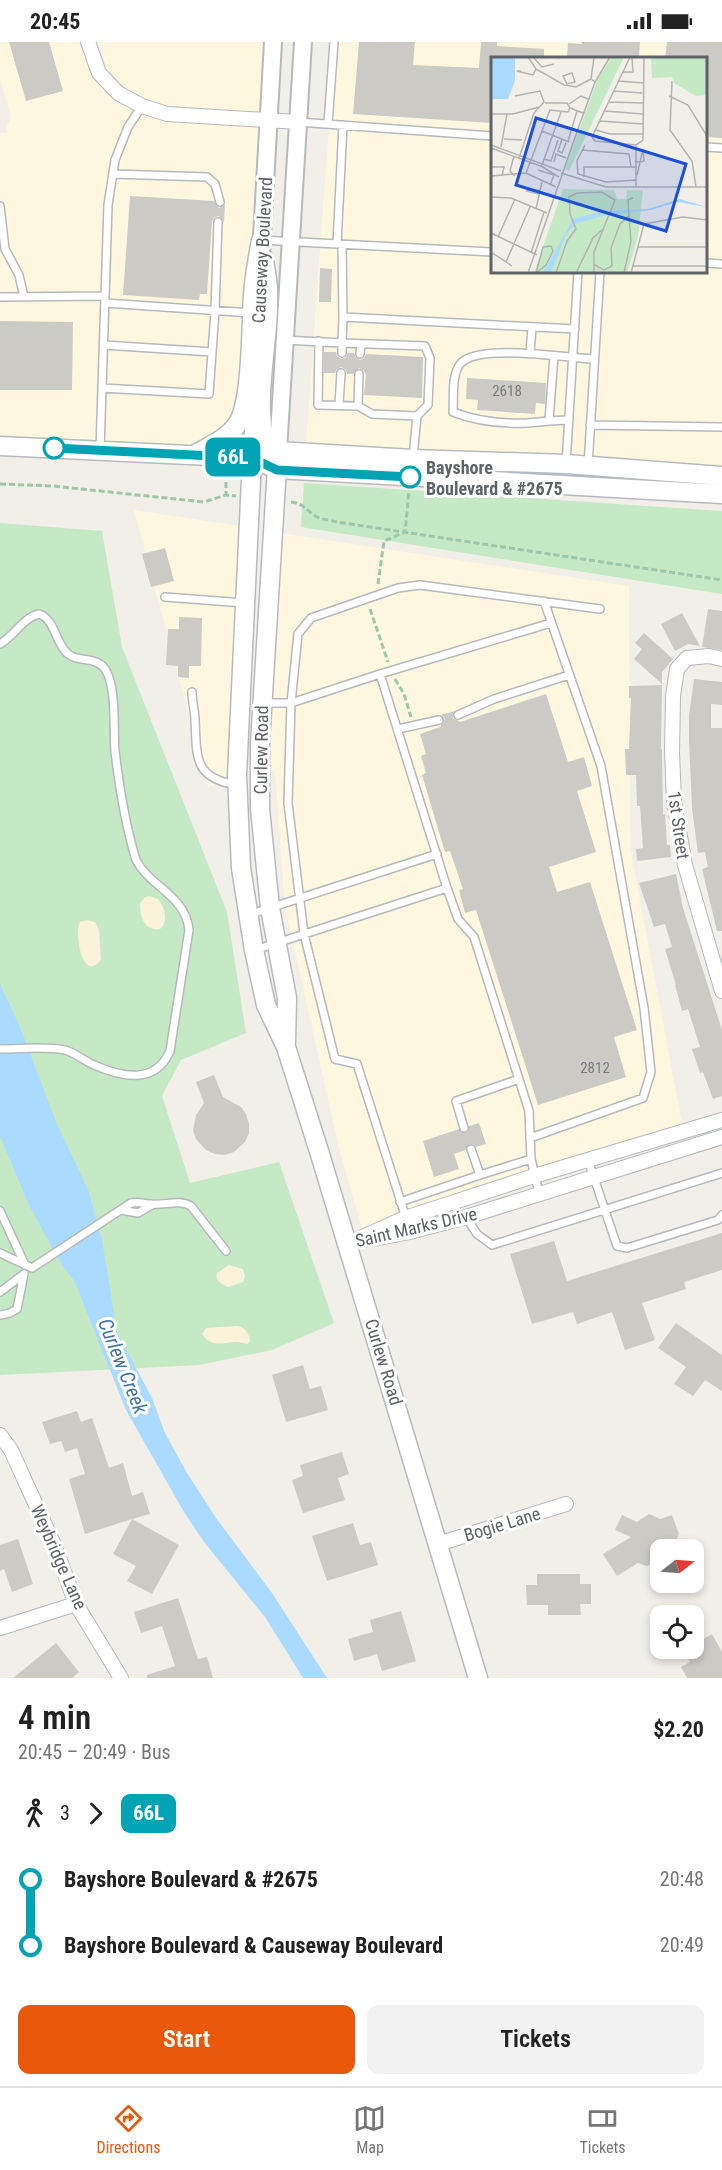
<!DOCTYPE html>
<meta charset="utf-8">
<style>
:root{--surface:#fff;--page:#f2f2f2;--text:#222;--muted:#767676;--line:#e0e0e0;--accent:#ea580c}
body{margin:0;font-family:"Roboto Condensed",sans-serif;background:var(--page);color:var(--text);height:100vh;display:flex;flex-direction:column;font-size:22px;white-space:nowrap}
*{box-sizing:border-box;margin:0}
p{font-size:20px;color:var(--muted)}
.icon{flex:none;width:33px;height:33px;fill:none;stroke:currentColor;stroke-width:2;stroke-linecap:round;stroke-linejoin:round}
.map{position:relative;height:1636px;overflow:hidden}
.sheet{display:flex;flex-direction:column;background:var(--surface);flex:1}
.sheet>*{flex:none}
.badge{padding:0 12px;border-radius:9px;font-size:21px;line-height:39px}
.needle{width:39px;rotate:73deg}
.buttons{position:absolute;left:650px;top:1497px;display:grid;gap:12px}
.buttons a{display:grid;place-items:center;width:54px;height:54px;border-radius:12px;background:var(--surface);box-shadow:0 3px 9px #0003;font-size:30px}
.map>.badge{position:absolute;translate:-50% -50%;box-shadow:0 0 0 3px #fff}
.legs{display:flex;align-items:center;gap:9px;height:66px;padding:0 18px;font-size:20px}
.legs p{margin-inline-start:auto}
.headline{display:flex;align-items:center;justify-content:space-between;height:102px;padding:0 18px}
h1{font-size:33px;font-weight:600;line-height:45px}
.button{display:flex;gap:12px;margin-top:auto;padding:12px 18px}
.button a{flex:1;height:69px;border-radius:12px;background:var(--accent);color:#fff;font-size:24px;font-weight:600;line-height:69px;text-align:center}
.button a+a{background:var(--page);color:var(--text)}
ul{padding:0 18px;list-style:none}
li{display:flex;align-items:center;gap:21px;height:66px;font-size:22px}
li i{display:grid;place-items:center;width:9px;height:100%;margin:0 8px;background:currentColor}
li i::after{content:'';width:15px;height:15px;margin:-8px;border:4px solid;border-radius:50%;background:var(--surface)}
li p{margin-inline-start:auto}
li:first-child i{background:linear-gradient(#0000 50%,currentColor 0)}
li:last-child i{background:linear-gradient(currentColor 50%,#0000 0)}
.status{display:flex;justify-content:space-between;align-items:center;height:42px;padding:0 30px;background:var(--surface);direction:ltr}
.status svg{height:16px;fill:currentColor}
.menu{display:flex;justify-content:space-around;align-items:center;height:84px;border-top:2px solid var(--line);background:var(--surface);font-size:16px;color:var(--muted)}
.menu a{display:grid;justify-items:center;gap:3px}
.menu .current{color:var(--accent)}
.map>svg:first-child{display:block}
</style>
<div class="status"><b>20:45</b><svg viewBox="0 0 49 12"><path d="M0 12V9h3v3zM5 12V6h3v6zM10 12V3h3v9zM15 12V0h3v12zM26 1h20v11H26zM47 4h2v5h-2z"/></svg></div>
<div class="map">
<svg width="722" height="1636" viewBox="0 0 722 1636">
<rect width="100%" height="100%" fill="#f1efe8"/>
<!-- commercial -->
<path fill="#fef7e0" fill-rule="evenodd" d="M 0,0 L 79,0 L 93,36 L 113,58 L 139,72 L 166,79 L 259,85 L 252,199 L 244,249 L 238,353 L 235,369 L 230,380 L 221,388 L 192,404 L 0,396 L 0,91 L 8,91 L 6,83 L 9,81 L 11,75 L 0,37 Z
M 98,0 L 265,0 L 260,70 L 170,64 L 146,57 L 124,45 L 107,27 Z
M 335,0 L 722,0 L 722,425 L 306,403 ZM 492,16 L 706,16 L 706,230 L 492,230 Z
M 134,468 L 240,484 L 229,685 L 228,740 L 208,745 Z
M 281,491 L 629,544 L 630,805 L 682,1082 L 403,1168 L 362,1186 L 339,1106 L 285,865 L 275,729 L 269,730 L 268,701 Z"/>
<!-- green -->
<path fill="#c5e8c5" d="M 304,441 L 722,469 L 722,552 L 301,485 Z
M 0,481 L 102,489 L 122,605 L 227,870 L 246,991 L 181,1018 L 162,1054 L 190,1141 L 279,1120 L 334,1281 L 272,1308 L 199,1323 L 0,1333 Z"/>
<!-- sand -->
<path fill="#fbf3d9" d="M 149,854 L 158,857 C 165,866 169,879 160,887 C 144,889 140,875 140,861 L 144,856 Z
M 87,878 L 95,880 L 99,888 L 101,918 C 82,942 74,890 80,880 Z
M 229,1223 L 243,1227 L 245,1234 L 243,1240 L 228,1245 C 221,1242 215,1238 217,1231 Z
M 238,1284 C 246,1286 249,1292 250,1299 L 248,1302 C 243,1302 238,1299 233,1300 C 221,1302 210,1304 202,1292 L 206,1286 Z"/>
<!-- water -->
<path fill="#aadaff" d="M 0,942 L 20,985 L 56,1080 L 89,1150 L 102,1198 L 117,1290 L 152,1356 L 165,1391 L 187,1431 L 216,1476 L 272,1551 L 327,1636 L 303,1636 L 265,1575 L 204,1500 L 184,1470 L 126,1368 L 74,1238 L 63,1225 L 28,1161 L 0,1094 Z"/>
<!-- building -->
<path fill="#cccac5" d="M 9,0 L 49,0 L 63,49 L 26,59 Z
M 359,0 L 415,0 L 413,23 L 479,26 L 481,0 L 497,0 L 497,4 L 544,7 L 544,16 L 492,16 L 492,81 L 353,72 Z
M 582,0 L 640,0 L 639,16 L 567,16 L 568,1 L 582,2 Z
M 667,0 L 722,0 L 722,96 L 705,95 L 705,16 L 665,16 Z
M 130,154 L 214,159 L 219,166 L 225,162 L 224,180 L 219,174 L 215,175 L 212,179 L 207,252 L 200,252 L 199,258 L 123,253 Z
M 320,226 L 332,227 L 331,260 L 319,260 Z
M 0,279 L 73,280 L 72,348 L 0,348 Z
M 324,310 L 336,310 L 337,314 L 341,317 L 345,316 L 348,311 L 354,311 L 356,316 L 360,318 L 364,316 L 366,312 L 423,315 L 422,356 L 364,353 L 366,333 L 364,329 L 359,326 L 353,332 L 347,332 L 345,327 L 341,325 L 337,327 L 335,331 L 324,331 Z
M 467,336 L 546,341 L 545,362 L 536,361 L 535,372 L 477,368 L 478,358 L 466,357 Z
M 165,506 L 174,539 L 151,545 L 142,512 Z
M 708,567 L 722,569 L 722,608 L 702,605 Z
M 682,571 L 700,604 L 688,602 L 675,609 L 661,582 Z
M 179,575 L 202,576 L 201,624 L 189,624 L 189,636 L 178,635 L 178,624 L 166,623 L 168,587 L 179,587 Z
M 644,591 L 673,617 L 662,630 L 662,642 L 634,617 L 642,607 L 635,601 Z
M 694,637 L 722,640 L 722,663 L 711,662 L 711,686 L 722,686 L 722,889 L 717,889 L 702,827 L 708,825 L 705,810 L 698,811 L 692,766 L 689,698 L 689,673 Z
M 662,643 L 661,707 L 662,707 L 663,773 L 665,772 L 667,803 L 670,803 L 671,815 L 637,819 L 636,807 L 643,806 L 640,764 L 637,764 L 636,733 L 626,733 L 625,707 L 629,707 L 631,656 L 629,656 L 629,644 Z
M 546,652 L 568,720 L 584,715 L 592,744 L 577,749 L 596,810 L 549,825 L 557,850 L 590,840 L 637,988 L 614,995 L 626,1035 L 538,1063 L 476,868 L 465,871 L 459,848 L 463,847 L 450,809 L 445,810 L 422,733 L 426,731 L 421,714 L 426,712 L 420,692 L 440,685 L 445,677 L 441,673 L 455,669 L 453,676 L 460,680 Z
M 676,832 L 683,866 L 722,988 L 722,1054 L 713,1057 L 703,1030 L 700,1031 L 692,1007 L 700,1005 L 688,967 L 682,969 L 675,943 L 676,943 L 665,907 L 672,905 L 665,882 L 654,885 L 639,841 Z
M 214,1033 L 223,1055 L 241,1065 L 246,1072 L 249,1082 L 249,1091 L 245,1100 L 234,1110 L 225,1113 L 215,1112 L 206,1108 L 196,1097 L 193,1088 L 196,1073 L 204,1061 L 196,1040 Z
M 479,1081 L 486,1102 L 476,1105 L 473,1102 L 469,1102 L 466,1108 L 454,1112 L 459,1127 L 434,1135 L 423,1099 L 459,1087 L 462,1091 L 466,1091 L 469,1088 L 469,1084 Z
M 722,1191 L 722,1228 L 684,1240 L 686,1247 L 642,1261 L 655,1298 L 625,1308 L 612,1270 L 577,1282 L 573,1270 L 532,1282 L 510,1212 L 554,1199 L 567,1239 Z
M 676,1281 L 722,1313 L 722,1349 L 705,1338 L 693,1354 L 674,1342 L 686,1325 L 658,1306 Z
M 303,1323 L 310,1347 L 321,1344 L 328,1368 L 286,1380 L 272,1333 Z
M 77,1369 L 81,1380 L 92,1376 L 109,1426 L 123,1421 L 132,1454 L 143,1450 L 150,1472 L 132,1477 L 179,1503 L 152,1552 L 127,1539 L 136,1524 L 113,1512 L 132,1477 L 85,1492 L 69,1437 L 85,1432 L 77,1406 L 65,1410 L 61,1399 L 50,1402 L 42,1380 Z
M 342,1410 L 349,1432 L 338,1436 L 345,1458 L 303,1471 L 292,1438 L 303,1434 L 300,1423 Z
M 649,1472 L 660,1477 L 672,1473 L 679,1492 L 672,1508 L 660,1508 L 660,1520 L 646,1524 L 638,1521 L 617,1534 L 603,1512 L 631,1495 L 615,1488 L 622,1473 L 637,1480 Z
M 353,1481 L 360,1503 L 371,1500 L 378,1523 L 327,1539 L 312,1494 Z
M 18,1497 L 33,1542 L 12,1550 L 4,1527 L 0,1529 L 0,1503 Z
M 537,1532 L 580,1532 L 580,1542 L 591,1542 L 591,1562 L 580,1562 L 581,1573 L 548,1573 L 548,1563 L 527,1563 L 526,1543 L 537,1543 Z
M 178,1556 L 198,1617 L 207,1615 L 213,1636 L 147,1636 L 147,1633 L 175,1624 L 162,1584 L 141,1591 L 134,1570 Z
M 401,1569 L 416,1619 L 382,1629 L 377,1612 L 354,1619 L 348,1597 L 373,1590 L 370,1578 Z
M 712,1592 L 722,1610 L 722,1636 L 687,1636 L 681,1625 L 690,1620 L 684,1609 L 693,1606 L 693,1603 Z
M 56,1601 L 79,1630 L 72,1636 L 13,1636 Z"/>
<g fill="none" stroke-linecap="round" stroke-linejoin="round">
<!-- service casing -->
<g stroke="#b5b8bc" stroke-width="10">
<path id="service" d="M 298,80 L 492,94
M 328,82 L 334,0
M 706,105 L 722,106
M 113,132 L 207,135 L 215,142 L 220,160
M 0,164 L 5,207 L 19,233 L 24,255
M 261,198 L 492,210
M 337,202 L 343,83
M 342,203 L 343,275 L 575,287
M 706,221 L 722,222
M 0,255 L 105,254
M 105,261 L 252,271
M 284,298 L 342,301 L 343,275
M 319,299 L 318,363 L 358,364 L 372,372 L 417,374
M 104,303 L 212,310
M 342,311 L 342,301 L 425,304 L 430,316 L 428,363 L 417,374 L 413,415
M 530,311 L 532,285
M 360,312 L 361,302
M 102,346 L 209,352 L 215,269 L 218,180
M 339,362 L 341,331
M 358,364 L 359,332
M 549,378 L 554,314
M 569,378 C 555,378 541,380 527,381 C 502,382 476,379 453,370 C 454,356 451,332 461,321 C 479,301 568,316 594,317
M 590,383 L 722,385
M 100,408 L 108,163 L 115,118 L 128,85 L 142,64
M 566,422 L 578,230
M 588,424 L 600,230
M 165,555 L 244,561
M 0,602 C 14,594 24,575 39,572 C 54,577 55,597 65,609 C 76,622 95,613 105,627 C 117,645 113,687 115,709 C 119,743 126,785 136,818 C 150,845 186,854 189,888 L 170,1009 C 155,1043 122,1035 94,1023 C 84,1019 76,1011 65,1008 C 44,1004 21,1007 0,1007
M 380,632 L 551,581
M 192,650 C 192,660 195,669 195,678 C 197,715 193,736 237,743
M 264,661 L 291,661 L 380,632 L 447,846 L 458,877 L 474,895 L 529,1069 L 531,1117 L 539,1151
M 458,673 L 494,657 L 569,633
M 398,687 L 439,678
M 248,873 L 437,812
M 255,908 L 447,846
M 464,1086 L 456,1059 L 519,1037
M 530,1096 L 643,1056 L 651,1030 L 644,966 L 601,724 L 544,559
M 471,1107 L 480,1133 L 531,1117
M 588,1118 L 617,1204 L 627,1206 L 718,1178 L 722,1173
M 400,1160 L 480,1133
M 121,1168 L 138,1171 L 152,1163
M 0,1169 L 25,1223
M 466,1175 L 477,1192 L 492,1203 L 722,1131
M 406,1176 L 357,1022 L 335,1017 L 304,892 L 288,761 L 291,661 L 298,592 L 311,576 L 398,546 L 420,543 L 600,567
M 0,1211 L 32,1226 L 131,1161 C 139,1159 143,1162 151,1162 C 164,1164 178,1157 191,1164 L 226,1209
M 0,1250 L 24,1232
M 0,1273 L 10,1271 L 17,1267 L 24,1232"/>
</g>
<!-- minor casing -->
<g stroke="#b5b8bc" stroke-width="16">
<path id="minor" d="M 88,0 L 99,31 L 118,51 L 142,64 L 167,72 L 298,80
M 722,617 L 709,614 L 687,616 L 677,627 L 673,654 L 672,710 L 674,760 L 685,823 L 722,949
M 367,1198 L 410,1190 L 466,1175 L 722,1095
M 347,1202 L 405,1176 L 534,1134 L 722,1078
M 0,1393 L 11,1408 L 55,1505 L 76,1562 L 121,1636
M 438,1502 L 566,1462
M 0,1586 L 76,1562"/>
</g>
<!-- tertiary casing -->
<g stroke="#b5b8bc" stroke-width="20">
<path id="tertiary" d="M 261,212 L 273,0
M 278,409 L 303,0
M 252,416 L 254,360"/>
</g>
<!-- secondary casing -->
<g stroke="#b6babf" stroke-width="21">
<path id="secondary" d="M 264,217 C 265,227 268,238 268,249 C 271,302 247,372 273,421
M 0,404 L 252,416 L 278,409 L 412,417 L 566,422 L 722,434
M 278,409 L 260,701 L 260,767 L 270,866 L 287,956 L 286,1000
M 194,413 C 209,404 229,396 238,381 C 252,358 251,283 253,253 C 254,235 258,216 261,198
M 252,416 L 237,733 L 241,826 L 254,908 L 266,963 L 286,1005 L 319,1109 L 478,1636
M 267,423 L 277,427 L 722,452"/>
</g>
<!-- path -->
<path stroke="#9cc7a9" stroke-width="3" stroke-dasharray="6 3" stroke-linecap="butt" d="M 226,431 L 226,453
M 0,442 L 53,444 L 204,460 L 226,453 L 236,454
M 291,460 C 303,461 307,469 317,475 C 323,478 331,478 337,480 L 722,538
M 378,542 L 384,499 L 405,490 L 409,449
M 370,567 L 388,620
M 395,637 L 404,652 L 411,675"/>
<!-- service -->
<use href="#service" stroke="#fff" stroke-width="7"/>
<!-- minor -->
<use href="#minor" stroke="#fff" stroke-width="14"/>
<!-- tertiary -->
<use href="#tertiary" stroke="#fff" stroke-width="16"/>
<!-- secondary -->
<use href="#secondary" stroke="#fff" stroke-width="18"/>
</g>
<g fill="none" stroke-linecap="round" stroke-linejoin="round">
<!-- line-1 casing -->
<g stroke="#fff" stroke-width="14">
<path id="line-1" d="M 54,406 L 252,416 L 277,428 L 410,435"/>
</g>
<!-- line-1 -->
<use href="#line-1" stroke="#00a3b4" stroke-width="9"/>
</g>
<!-- markers -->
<g fill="#fff" stroke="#00a3b4" stroke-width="3">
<circle cx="54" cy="406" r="10"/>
<circle cx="410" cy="435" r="10"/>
</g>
<g text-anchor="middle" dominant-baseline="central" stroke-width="6" stroke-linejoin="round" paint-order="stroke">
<!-- number labels -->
<g font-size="15" fill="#7a7d7f">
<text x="507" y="349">2618</text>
<text x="595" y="1026">2812</text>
</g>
<!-- street labels -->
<g font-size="18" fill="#5f6368" stroke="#fff">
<text transform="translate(262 208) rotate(-87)">Causeway Boulevard</text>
<text transform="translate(261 708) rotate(-89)">Curlew Road</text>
<text transform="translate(679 783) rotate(82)">1st Street</text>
<text transform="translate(416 1185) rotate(-13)">Saint Marks Drive</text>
<text transform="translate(384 1320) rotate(73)">Curlew Road</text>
<text transform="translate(502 1482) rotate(-17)">Bogie Lane</text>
<text transform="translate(59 1515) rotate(66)">Weybridge Lane</text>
</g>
<!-- stop labels -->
<g font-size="18" font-weight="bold" fill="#5f6368" stroke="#fff" text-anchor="start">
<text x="426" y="425">Bayshore<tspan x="426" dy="21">Boulevard &amp; #2675</tspan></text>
</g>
<!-- water labels -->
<g font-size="20" font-style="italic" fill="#4174aa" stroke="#fff">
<text transform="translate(123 1324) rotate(68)">Curlew Creek</text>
</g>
</g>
<!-- overview -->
<g transform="translate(491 15)">
<rect width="216" height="216" fill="#f1efe8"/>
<path d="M 121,0 L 133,0 L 78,114 L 74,112 L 107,21 ZM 160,0 L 216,0 L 216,38 L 205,39 L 183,26 L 181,20 L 161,21 ZM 72,132 L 123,133 L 126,142 L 135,142 L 136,133 L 152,133 L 147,180 L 136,216 L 43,216 Z" fill="#c5e8c5"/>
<path d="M 0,0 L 24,0 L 24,24 L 17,42 L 0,42 ZM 189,142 L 216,150 L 186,145 L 160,153 L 115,158 L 84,167 L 75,177 L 60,216 L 52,216 L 82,162 L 112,154 L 157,152 Z" fill="#aadaff"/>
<path fill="none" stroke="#b3b3b1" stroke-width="1.5" d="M 37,0 L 45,12 L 73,28 L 85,30 L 100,22 L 104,25M 42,0 L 51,10 L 63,7M 139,0 L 101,80 L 104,84 L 145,88 L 152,83 L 153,0M 30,14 L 26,14 L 42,18 L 45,12M 132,15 L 142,15 L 141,0M 81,16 L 84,25 L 76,27 L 72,19 ZM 100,22 L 103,0M 128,24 L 152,26M 181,24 L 179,73 L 201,104 L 205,130M 123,34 L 151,36M 24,39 L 49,34 L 53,45 L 43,56 L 28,101M 178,39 L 197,48 L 216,79M 118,45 L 152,46M 54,46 L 76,46 L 79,51M 78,47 L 90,39 L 97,42M 114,54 L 152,57M 0,57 L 22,57 L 48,50M 109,64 L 152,67M 87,72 L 104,25 L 119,0M 105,73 L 119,77 L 152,77M 51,74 L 78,85M 13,82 L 31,83M 71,82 L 67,94 L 71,96 L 75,86M 77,84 L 86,54M 0,88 L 70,114M 94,88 L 86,104 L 87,117 L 115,125 L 146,123M 145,88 L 145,130M 10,90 L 16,57M 0,91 L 52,110M 91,93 L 138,97 L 140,110M 23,99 L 19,114 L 24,119M 53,102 L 60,104 L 67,83M 63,105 L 65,97 L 75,101M 144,105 L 149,105 L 152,92 L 153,104 L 149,105 L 146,118M 51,108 L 70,55M 50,109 L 68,120M 0,110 L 13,110 L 11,119M 47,113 L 63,118 L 59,128M 35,116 L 65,130M 70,116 L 115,130 L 216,130M 0,119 L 35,116 L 59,53 L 77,55 L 79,51 L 92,56M 93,120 L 93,110 L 146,110M 48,137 L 35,134 L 49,133M 0,140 L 20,141 L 56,156M 45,152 L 51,125M 0,176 L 46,198M 7,180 L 24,142M 147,190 L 216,190M 0,195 L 21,209M 40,196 L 53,155M 15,205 L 39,150M 102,207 L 113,213 L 121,209 L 120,191 L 129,167 L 138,159 L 137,143 L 142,141M 141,209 L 216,209M 37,216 L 88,69M 45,216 L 52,190 L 60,189 L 62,194 L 55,208 L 45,216M 65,216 L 76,184 L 85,172 L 79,157 L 78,140 L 86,136 L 111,135 L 124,143 L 103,195 L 103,216M 85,216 L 102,181 L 112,172M 133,216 L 140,184 L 138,159M 140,216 L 153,167 L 192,160 L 216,163"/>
<path fill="#1d4ed8" fill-opacity="0.15" stroke="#1d4ed8" stroke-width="3" d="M 45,61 L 195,107 L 175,174 L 25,128 Z"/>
<rect width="216" height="216" fill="none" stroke="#5f6368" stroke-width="3"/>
</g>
</svg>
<div class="buttons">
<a><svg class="needle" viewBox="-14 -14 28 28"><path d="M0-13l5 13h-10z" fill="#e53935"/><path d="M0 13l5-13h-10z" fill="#767676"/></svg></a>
<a><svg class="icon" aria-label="locate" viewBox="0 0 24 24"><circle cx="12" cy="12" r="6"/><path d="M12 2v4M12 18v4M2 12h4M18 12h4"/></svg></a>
</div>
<b class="badge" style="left:233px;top:415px;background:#00a3b4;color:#fff">66L</b>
</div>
<section class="sheet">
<div class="headline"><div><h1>4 min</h1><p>20:45 – 20:49 · Bus</p></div><b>$2.20</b></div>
<div class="legs"><svg class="icon" aria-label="walk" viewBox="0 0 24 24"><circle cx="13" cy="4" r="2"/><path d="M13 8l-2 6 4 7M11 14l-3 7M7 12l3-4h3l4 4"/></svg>3<svg class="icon" aria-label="forward" viewBox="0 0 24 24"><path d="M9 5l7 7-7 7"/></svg><b class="badge" style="background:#00a3b4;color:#fff">66L</b></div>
<ul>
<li><i style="color:#00a3b4"></i><b>Bayshore Boulevard &amp; #2675</b><p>20:48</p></li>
<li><i style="color:#00a3b4"></i><b>Bayshore Boulevard &amp; Causeway Boulevard</b><p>20:49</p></li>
</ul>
<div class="button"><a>Start</a><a>Tickets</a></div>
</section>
<nav class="menu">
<a class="current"><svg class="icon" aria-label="directions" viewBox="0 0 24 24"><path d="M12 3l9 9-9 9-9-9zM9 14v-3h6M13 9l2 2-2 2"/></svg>Directions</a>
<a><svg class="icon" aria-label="map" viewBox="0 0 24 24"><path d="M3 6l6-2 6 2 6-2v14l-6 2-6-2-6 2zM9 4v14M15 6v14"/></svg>Map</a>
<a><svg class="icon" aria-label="tickets" viewBox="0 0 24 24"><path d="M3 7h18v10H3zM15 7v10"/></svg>Tickets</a>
</nav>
